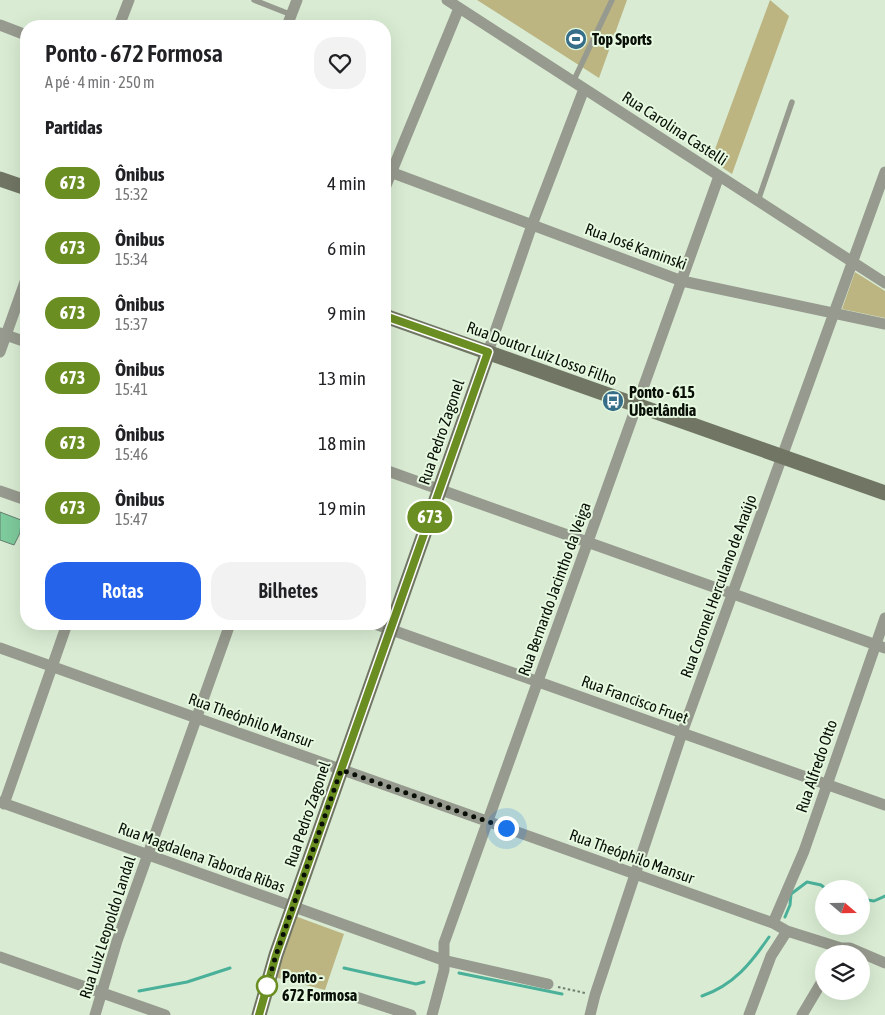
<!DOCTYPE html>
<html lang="pt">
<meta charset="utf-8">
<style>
:root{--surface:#fff;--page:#f2f2f2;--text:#202124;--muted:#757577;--accent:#2563eb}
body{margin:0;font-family:"Asap Condensed",sans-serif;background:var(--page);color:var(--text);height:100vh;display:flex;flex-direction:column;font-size:19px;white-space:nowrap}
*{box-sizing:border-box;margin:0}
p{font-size:16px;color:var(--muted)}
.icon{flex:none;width:28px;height:28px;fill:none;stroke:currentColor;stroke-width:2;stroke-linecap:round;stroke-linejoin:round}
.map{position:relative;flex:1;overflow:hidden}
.drawer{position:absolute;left:20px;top:20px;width:371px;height:610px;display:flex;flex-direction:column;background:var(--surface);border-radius:20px;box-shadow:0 5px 20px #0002}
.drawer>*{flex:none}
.badge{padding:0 10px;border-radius:16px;font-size:18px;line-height:32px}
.needle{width:32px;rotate:110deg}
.buttons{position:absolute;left:815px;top:880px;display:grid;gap:10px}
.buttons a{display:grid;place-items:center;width:55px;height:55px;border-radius:50%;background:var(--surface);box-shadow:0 5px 20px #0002;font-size:25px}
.you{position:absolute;width:25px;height:25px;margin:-12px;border:4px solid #fff;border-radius:50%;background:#1a73e8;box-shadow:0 0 0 8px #1a73e833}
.map>.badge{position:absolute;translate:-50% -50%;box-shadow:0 0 0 2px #fff}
h2{padding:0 25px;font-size:19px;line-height:45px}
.round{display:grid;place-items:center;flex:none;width:52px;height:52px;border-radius:20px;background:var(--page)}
.head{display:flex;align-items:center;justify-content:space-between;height:85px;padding:0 25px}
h1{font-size:24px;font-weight:600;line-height:38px}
.action{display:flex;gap:10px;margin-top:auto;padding:10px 25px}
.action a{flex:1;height:58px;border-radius:20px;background:var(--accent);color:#fff;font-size:20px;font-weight:600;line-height:58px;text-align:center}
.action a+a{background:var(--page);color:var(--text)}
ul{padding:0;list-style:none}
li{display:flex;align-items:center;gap:15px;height:65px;padding:0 25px}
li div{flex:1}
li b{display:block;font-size:19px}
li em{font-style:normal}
li .badge{min-width:55px;font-weight:700;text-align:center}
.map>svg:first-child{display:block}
</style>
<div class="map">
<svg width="885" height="1015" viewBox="0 0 885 1015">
<rect width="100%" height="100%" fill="#d9ecd3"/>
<!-- green -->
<path fill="#bcb582" d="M 477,0 L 627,0 L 599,78 Z
M 770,0 L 789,16 L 732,174 L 711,160 Z
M 855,272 L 885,291 L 885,318 L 842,309 Z
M 295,916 L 344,934 L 325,990 L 274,977 Z"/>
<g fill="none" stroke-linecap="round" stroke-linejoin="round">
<!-- stream -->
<path stroke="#4ab099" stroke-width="3" d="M 861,899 L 874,901 L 885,896
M 785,917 L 790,905 L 791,894 L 807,882 L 821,885 L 826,889
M 344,968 L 416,984 L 424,982
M 459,973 L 562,994
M 139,991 L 187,982 L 230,968
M 702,996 C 734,985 751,963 769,937"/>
</g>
<!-- building -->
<path fill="#7ecb9d" stroke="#637e6d" d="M 0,512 L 21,520 L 20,533 L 14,545 L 0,540 Z"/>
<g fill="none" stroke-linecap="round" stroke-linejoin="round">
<!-- path -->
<path stroke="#707d6c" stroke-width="2" stroke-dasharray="2.5 2.5" stroke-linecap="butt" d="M 558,987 L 585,993"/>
<!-- lane -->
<path stroke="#979a8e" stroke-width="5.5" d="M 254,0 L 292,15
M 573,82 L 612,0
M 758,201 L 792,102"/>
<!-- street -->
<path stroke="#979a8e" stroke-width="11" d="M 447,0 L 885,283
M 0,25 L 26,35
M 119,26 L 129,0
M 287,26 L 297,0
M 385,170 L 682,281 L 885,324
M 385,188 L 459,8
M 0,333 L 26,342
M 0,352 L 26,279
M 488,352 L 532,225 L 584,89
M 385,470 L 885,648
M 0,491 L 26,500
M 375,624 L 885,805
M 0,648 L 773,923 L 787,931 L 841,948 L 850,948 L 885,963
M 0,802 L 443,960 L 548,984
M 4,804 L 67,624
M 773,923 L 804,851 L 885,618
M 0,957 L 165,1015
M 356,997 L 411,1015
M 95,1015 L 117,941 L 230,624
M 432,1015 L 444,970 L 444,943 L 719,176
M 590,1015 L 595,995 L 682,733 L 885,172
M 749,1015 L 771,956 L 787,931
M 802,1015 L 824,978"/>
<!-- secondary -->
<path stroke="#717664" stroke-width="15" d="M 0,179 L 26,188
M 385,316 L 885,493
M 259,1015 L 276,955 L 488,352"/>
</g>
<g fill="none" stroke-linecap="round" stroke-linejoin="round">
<!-- line casing -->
<g stroke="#fff" stroke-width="11">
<path id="line" d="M 259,1015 L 276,955 L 488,352 L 385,316"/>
</g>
<!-- line -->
<use href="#line" stroke="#6b8e23" stroke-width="8"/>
<!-- walk -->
<path stroke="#090f07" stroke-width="5" stroke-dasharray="0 9" d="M 267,986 L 276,955 L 341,770 L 506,828"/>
</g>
<!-- icons -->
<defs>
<g id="stadium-disc" transform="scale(1.125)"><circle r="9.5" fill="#366d88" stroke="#e6f9e0"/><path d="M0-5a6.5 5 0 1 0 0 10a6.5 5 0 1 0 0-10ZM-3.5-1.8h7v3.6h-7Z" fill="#fff"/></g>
<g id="bus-disc" transform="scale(1.125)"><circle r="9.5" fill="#366d88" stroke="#e6f9e0"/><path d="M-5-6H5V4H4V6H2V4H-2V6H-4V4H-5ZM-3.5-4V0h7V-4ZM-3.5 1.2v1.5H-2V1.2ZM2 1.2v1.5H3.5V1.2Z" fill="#fff"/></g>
</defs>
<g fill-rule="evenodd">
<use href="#stadium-disc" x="576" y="39"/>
<use href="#bus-disc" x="613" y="401"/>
</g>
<!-- markers -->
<circle fill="#fff" stroke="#6b8e23" stroke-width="2.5" cx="267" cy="986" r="10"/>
<g text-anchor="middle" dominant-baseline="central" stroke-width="4" stroke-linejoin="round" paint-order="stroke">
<!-- poi labels -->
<g font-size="16" font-weight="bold" fill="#090f07" stroke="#e6f9e0" text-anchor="start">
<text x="592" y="39">Top Sports</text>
<text x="629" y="392">Ponto - 615<tspan x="629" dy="18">Uberlândia</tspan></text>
</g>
<!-- street labels -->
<g font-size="16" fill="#090f07" stroke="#e6f9e0">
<text transform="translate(675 128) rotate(33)">Rua Carolina Castelli</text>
<text transform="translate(636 246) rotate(20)">Rua José Kaminski</text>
<text transform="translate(542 353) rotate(20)">Rua Doutor Luiz Losso Filho</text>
<text transform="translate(441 432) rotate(-71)">Rua Pedro Zagonel</text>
<text transform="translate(718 586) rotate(-70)">Rua Coronel Herculano de Araújo</text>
<text transform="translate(554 589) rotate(-70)">Rua Bernardo Jacintho da Veiga</text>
<text transform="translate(635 699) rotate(20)">Rua Francisco Fruet</text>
<text transform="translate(251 720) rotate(20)">Rua Theóphilo Mansur</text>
<text transform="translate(816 766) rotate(-71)">Rua Alfredo Otto</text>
<text transform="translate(307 814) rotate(-71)">Rua Pedro Zagonel</text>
<text transform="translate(632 856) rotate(20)">Rua Theóphilo Mansur</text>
<text transform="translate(202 857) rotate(20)">Rua Magdalena Taborda Ribas</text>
<text transform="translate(107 927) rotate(-72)">Rua Luiz Leopoldo Landal</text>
</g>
<!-- stop labels -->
<g font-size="16" font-weight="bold" fill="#090f07" stroke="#e6f9e0" text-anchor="start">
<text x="282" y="977">Ponto -<tspan x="282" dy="18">672 Formosa</tspan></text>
</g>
</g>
</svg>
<div class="buttons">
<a><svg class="needle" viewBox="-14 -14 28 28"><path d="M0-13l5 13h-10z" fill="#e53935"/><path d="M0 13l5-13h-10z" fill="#757577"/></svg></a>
<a><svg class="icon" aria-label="layers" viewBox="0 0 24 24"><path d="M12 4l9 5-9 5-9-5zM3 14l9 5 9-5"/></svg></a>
</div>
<div class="you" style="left:506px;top:828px"></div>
<b class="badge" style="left:430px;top:517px;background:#6b8e23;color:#fff">673</b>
<section class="drawer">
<div class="head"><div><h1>Ponto - 672 Formosa</h1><p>A pé · 4 min · 250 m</p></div><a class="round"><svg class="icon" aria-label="heart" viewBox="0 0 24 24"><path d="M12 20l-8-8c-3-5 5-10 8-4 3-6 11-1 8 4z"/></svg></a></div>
<h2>Partidas</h2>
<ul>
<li><span class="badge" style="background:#6b8e23;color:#fff">673</span><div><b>Ônibus</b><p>15:32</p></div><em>4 min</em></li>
<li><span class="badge" style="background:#6b8e23;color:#fff">673</span><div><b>Ônibus</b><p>15:34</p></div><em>6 min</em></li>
<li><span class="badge" style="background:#6b8e23;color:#fff">673</span><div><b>Ônibus</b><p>15:37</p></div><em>9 min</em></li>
<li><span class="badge" style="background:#6b8e23;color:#fff">673</span><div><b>Ônibus</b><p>15:41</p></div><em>13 min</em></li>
<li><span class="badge" style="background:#6b8e23;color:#fff">673</span><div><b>Ônibus</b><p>15:46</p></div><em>18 min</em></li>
<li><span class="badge" style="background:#6b8e23;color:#fff">673</span><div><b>Ônibus</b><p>15:47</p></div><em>19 min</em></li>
</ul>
<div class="action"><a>Rotas</a><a>Bilhetes</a></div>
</section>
</div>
